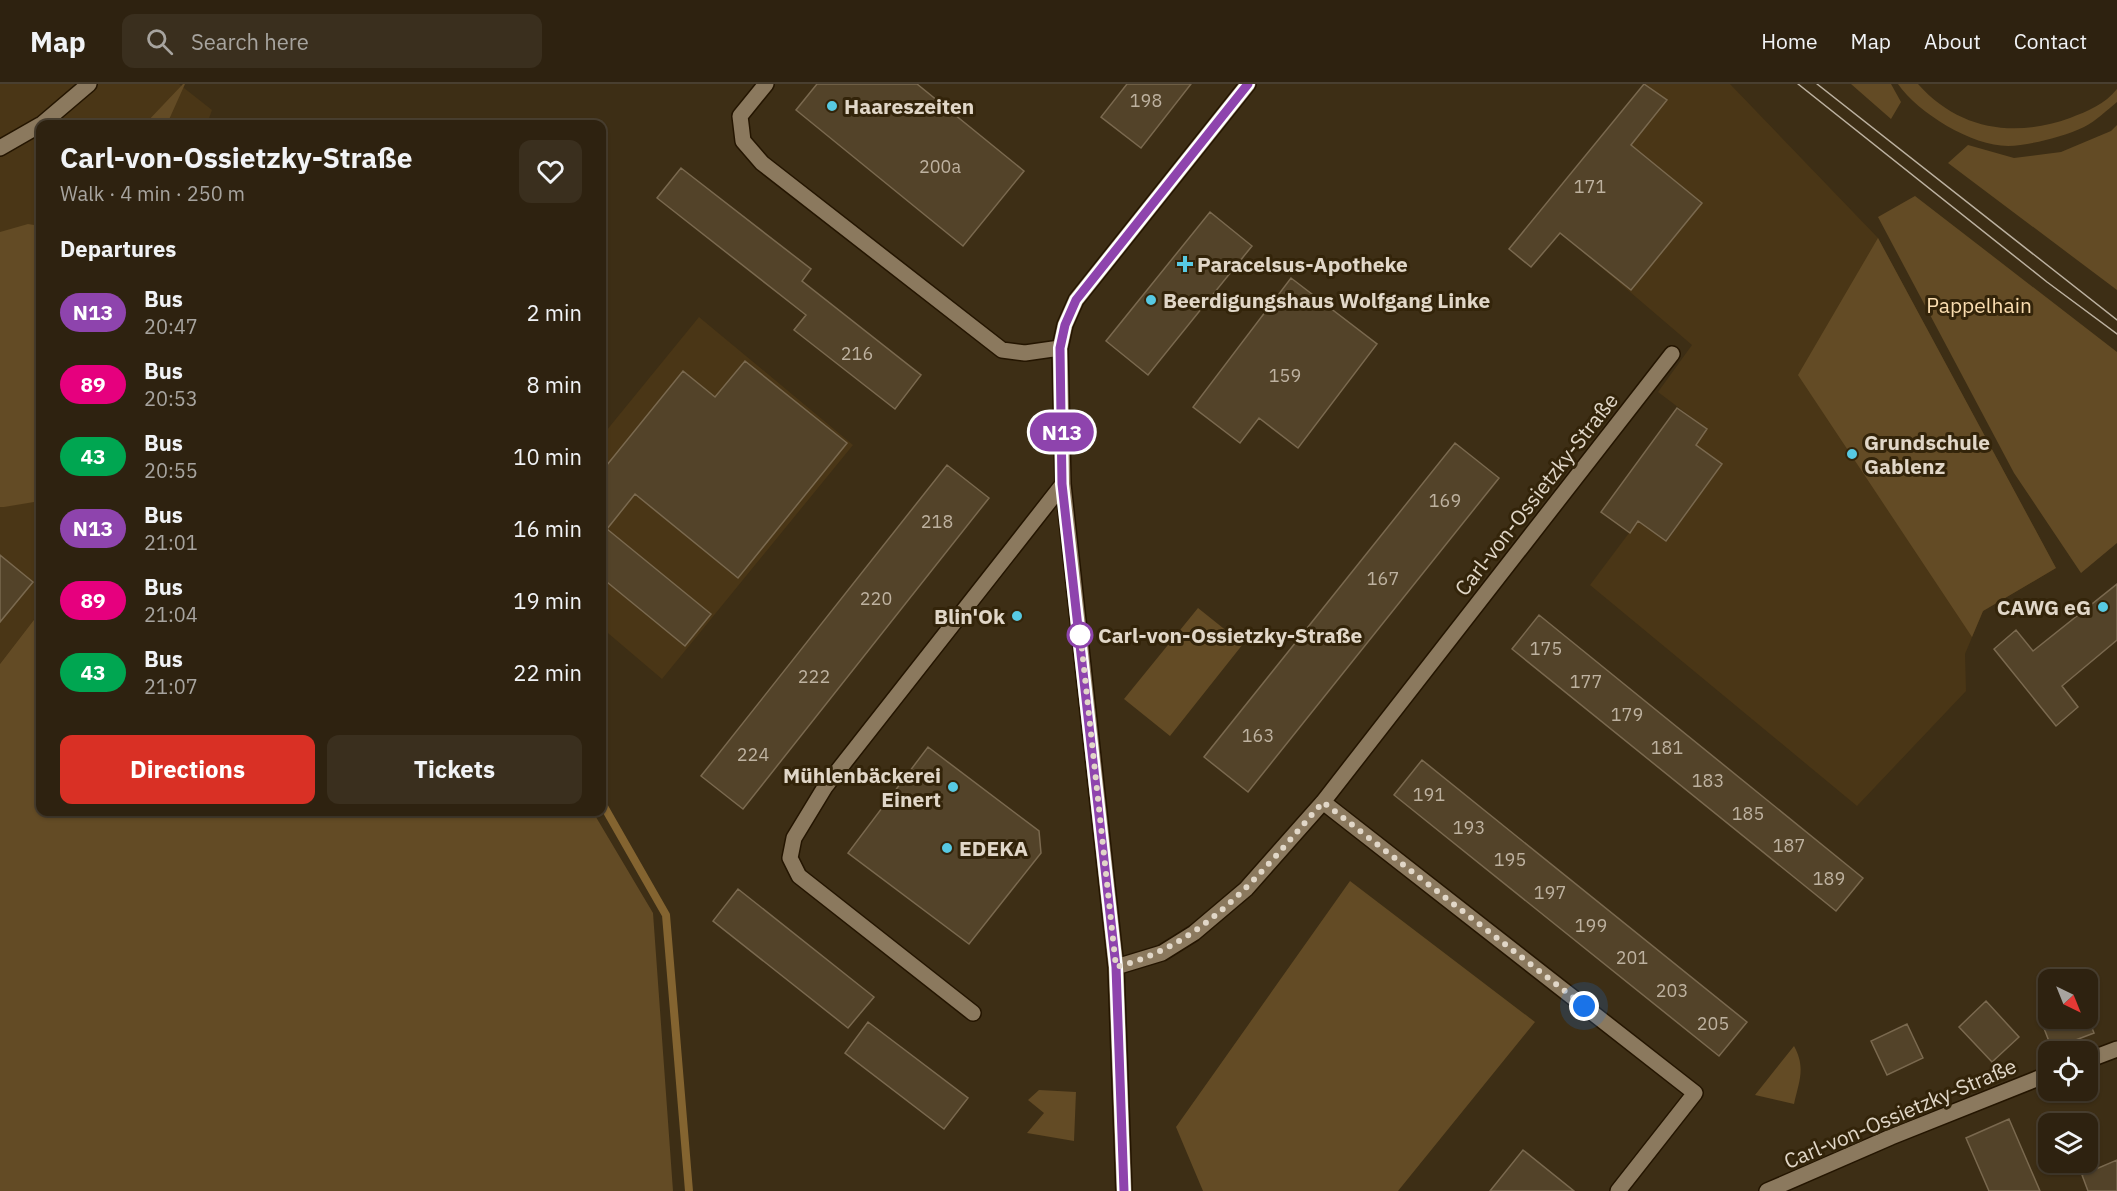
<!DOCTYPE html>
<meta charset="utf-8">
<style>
:root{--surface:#2e2210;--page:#3a2f1e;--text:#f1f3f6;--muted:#a7a49f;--line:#493f30;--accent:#d93025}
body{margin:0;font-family:"IBM Plex Sans",sans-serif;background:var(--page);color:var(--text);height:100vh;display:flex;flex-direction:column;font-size:22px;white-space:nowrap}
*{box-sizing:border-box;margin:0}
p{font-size:20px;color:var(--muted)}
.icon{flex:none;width:33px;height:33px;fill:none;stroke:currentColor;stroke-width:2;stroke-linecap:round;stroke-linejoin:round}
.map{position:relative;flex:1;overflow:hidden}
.drawer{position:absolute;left:36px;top:36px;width:570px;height:696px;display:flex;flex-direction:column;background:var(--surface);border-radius:12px;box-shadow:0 2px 4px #0004,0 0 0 2px var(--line)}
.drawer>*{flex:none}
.badge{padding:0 12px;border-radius:20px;font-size:21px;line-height:39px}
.needle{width:39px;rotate:137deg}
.controls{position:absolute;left:2038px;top:885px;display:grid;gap:12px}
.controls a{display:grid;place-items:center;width:60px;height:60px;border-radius:12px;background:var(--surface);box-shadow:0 2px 4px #0004,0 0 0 2px var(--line);font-size:30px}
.you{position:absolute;width:30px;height:30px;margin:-15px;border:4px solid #fff;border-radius:50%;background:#1a73e8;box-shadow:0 0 0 9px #1a73e833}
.map>.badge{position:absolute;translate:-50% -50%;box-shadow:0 0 0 3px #fff}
h2{padding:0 24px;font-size:22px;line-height:54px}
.round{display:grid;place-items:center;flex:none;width:63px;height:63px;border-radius:12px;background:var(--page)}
.headline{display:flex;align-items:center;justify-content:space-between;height:102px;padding:0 24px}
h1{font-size:28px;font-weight:700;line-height:45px}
.button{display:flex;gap:12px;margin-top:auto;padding:12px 24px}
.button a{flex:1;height:69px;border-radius:12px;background:var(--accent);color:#fff;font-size:24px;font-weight:700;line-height:69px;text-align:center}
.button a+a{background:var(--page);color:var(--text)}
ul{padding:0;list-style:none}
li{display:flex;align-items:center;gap:18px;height:72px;padding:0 24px}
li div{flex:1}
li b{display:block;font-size:22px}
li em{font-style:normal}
li .badge{min-width:66px;font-weight:700;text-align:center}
header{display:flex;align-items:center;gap:36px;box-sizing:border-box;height:84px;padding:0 30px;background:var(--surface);border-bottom:2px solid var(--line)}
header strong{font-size:28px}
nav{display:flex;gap:33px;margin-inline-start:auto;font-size:21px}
.search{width:420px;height:54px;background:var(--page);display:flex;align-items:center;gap:15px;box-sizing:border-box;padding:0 21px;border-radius:12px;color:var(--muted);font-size:22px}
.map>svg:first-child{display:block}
</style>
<header>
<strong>Map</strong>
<div class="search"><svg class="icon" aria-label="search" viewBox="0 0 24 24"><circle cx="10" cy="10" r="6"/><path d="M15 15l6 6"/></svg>Search here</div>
<nav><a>Home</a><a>Map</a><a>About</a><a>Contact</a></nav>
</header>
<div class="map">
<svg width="2117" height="1107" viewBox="0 0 2117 1107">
<rect width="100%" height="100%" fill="#3d2e15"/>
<!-- built -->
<path fill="#4a3616" d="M 0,0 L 179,0 L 212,26 L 207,40 L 40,40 L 40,528 L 0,580 Z
M 1644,0 L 1730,0 L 1878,154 L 2056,484 L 1983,527 L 1965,570 L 1966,607 L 1857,722 L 1590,501 L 1638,437 L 1667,457 L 1722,380 L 1696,361 L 1707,345 L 1658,308 L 1692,261 L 1588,172 L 1617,136 L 1589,113 L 1531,183 L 1509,165 Z
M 699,233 L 853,361 L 662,595 L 602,544 L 602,352 Z"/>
<!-- green -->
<path fill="#634b25" d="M 183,0 L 185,0 L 167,40 L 145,40 Z
M 1851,0 L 1891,0 L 1901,18 L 1891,35 Z
M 1898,0 L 1918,0 C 1959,46 2014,54 2070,34 C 2088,27 2105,20 2117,5 L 2117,18 C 2107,26 2096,37 2084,43 C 2063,53 2031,61 2008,62 C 1972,62 1918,29 1898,0 Z
M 2117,41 L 2117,206 L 1948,79 L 1968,61 L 2014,74 L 2061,68 L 2111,47 Z
M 1915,112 L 2117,268 L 2117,459 L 2081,489 L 2014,389 L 1878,133 Z
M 28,140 L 40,142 L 40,417 L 4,423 L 0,423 L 0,148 Z
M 1878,154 L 2056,484 L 1983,527 L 1972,553 L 1798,291 Z
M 1198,524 L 1243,560 L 1170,652 L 1124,615 Z
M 40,528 L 40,728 L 593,728 L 653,829 L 673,1107 L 0,1107 L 0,580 Z
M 1350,797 L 1535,938 L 1398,1107 L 1203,1107 L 1176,1043 Z
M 1794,962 C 1806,984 1799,997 1794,1020 L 1755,1011 Z
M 1039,1006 L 1076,1008 L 1074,1057 L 1027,1049 L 1044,1029 L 1028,1016 Z"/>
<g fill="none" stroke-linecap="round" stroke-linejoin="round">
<!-- stream -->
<path stroke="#846430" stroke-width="8" d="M 602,719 L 666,831 L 689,1107"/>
</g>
<!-- building -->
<path fill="#534329" stroke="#7a694f" stroke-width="1.5" d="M 817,0 L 917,0 L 1024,87 L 963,162 L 796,26 Z
M 1127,0 L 1191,0 L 1141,64 L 1101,33 Z
M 1644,0 L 1667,16 L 1631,61 L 1702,119 L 1631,206 L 1560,149 L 1531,183 L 1509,165 Z
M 681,84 L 811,185 L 802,197 L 921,291 L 895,325 L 794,246 L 806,231 L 657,114 Z
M 1210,128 L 1252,162 L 1148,291 L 1106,257 Z
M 1291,194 L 1377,260 L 1298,364 L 1259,334 L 1240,359 L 1193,323 Z
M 745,277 L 847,359 L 738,494 L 635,410 L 607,445 L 711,530 L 685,562 L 602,494 L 602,387 L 683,287 L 715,313 Z
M 1677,324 L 1707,345 L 1696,361 L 1722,380 L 1666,457 L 1638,437 L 1630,449 L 1601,428 Z
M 1455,359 L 1499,394 L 1248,708 L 1204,673 Z
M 947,381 L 989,414 L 743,725 L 701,692 Z
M 0,471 L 33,498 L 0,538 Z
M 2117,500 L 2117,556 L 2062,602 L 2078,623 L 2056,642 L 1994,565 L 2016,546 L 2033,567 Z
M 1539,531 L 1863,794 L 1836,827 L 1512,565 Z
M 928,663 L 1039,747 L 1041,769 L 969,860 L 848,769 Z
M 1422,676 L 1747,938 L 1719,972 L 1394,711 Z
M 738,805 L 874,913 L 848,944 L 713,837 Z
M 1986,917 L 2019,953 L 1992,978 L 1959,943 Z
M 2040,934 L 2088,934 L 2094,949 L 2052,965 Z
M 868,938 L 968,1014 L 944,1045 L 845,969 Z
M 1907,940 L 1923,974 L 1887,991 L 1871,957 Z
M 2009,1035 L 2040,1107 L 1989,1107 L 1966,1054 Z
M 1523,1066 L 1574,1107 L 1490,1107 Z
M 2117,1076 L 2117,1107 L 2088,1107 L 2082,1091 Z"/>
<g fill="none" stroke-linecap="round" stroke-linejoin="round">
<!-- minor casing -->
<g stroke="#241500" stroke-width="18">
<path id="minor" d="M 766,0 L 740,32 L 743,57 L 762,79 L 1002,266 L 1025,269 L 1060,264
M 42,40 L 89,0
M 0,64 L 40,41
M 1323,718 L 1695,1009 L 1618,1107
M 1116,883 L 1162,869 L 1194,849 L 1246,805 L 1323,718 L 1672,270
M 973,929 L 799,792 L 790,774 L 794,754 L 825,703 L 1063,400
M 2088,976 L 2117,965
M 1124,1107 L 1116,883 L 1063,400 L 1060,264 L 1065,241 L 1076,216 L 1248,0
M 1767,1107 L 1891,1053 L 2049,990"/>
</g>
<!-- minor -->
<use href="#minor" stroke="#8b795e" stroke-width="15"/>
<!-- tram -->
<path stroke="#bcb1a0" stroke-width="1.5" d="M 1798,0 L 2047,198 L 2117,250
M 1817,0 L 2117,236"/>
</g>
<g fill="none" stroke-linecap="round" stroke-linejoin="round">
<!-- line casing -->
<g stroke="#fff" stroke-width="14">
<path id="line" d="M 1124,1107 L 1116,883 L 1062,400 L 1060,264 L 1065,241 L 1076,216 L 1248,0"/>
</g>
<!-- line -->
<use href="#line" stroke="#8e44ad" stroke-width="9"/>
<!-- walk -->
<path stroke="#e1d7c8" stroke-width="6" stroke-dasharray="0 10.8" d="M 1080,551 L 1080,547 L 1116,883 C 1208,860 1263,786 1323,718 L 1584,922"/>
</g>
<!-- markers -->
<g fill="#57c9e2" stroke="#33240a" stroke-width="2">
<circle cx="832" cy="22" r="6"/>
<path d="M1182 171h6v6h6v6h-6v6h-6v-6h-6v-6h6z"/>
<circle cx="1151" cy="216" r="6"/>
<circle cx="1852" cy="370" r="6"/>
<circle cx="2103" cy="523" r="6"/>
<circle cx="1017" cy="532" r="6"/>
<circle cx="953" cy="703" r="6"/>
<circle cx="947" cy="764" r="6"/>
</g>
<circle fill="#fff" stroke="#8e44ad" stroke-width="3" cx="1080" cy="551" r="12"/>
<g text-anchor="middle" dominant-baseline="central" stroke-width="6" stroke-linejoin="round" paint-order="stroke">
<!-- number labels -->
<g font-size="18" fill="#beb2a0">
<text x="1146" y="16">198</text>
<text x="940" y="82">200a</text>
<text x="1590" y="102">171</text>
<text x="857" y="269">216</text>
<text x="1285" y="291">159</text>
<text x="1445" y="416">169</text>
<text x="937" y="437">218</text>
<text x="1383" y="494">167</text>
<text x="876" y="514">220</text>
<text x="1546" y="564">175</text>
<text x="814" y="592">222</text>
<text x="1586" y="597">177</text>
<text x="1627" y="630">179</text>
<text x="1258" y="651">163</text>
<text x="1667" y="663">181</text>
<text x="753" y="670">224</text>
<text x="1708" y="696">183</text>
<text x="1429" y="710">191</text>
<text x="1748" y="729">185</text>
<text x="1469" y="743">193</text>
<text x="1789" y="761">187</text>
<text x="1510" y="775">195</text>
<text x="1829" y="794">189</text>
<text x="1550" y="808">197</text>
<text x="1591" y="841">199</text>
<text x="1632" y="873">201</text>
<text x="1672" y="906">203</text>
<text x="1713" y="939">205</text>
</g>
<!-- poi labels -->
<g font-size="21" font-weight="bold" fill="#e1d7c8" stroke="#33240a" text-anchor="start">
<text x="844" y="22">Haareszeiten</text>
<text x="1197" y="180">Paracelsus-Apotheke</text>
<text x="1163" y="216">Beerdigungshaus Wolfgang Linke</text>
<text x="1864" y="358">Grundschule<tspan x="1864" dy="24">Gablenz</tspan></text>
<text x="2091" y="523" text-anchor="end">CAWG eG</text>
<text x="1005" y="532" text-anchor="end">Blin'Ok</text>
<text x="941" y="691" text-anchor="end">Mühlenbäckerei<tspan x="941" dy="24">Einert</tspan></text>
<text x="959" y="764">EDEKA</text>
</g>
<!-- park labels -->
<g font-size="21" fill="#faddb0" stroke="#33240a">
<text x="1979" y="221">Pappelhain</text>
</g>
<!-- street labels -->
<g font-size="21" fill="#e1d7c8" stroke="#33240a">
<text transform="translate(1536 410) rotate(-52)">Carl-von-Ossietzky-Straße</text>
<text transform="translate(1900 1029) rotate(-23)">Carl-von-Ossietzky-Straße</text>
</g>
<!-- stop labels -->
<g font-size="21" font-weight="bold" fill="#e1d7c8" stroke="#33240a" text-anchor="start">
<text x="1098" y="551">Carl-von-Ossietzky-Straße</text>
</g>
</g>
</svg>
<div class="controls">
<a><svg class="needle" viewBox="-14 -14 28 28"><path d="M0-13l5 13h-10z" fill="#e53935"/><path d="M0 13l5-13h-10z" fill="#a7a49f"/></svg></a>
<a><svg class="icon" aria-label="locate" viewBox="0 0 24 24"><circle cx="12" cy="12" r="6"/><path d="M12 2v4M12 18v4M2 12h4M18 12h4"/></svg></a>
<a><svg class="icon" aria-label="layers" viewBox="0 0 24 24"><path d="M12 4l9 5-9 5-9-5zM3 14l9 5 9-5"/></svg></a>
</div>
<div class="you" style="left:1584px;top:922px"></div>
<b class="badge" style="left:1062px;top:348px;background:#8e44ad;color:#fff">N13</b>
<section class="drawer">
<div class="headline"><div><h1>Carl-von-Ossietzky-Straße</h1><p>Walk · 4 min · 250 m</p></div><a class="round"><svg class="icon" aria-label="heart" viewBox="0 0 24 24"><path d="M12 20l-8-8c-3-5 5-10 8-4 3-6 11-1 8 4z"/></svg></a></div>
<h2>Departures</h2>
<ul>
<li><span class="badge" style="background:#8e44ad;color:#fff">N13</span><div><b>Bus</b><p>20:47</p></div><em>2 min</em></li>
<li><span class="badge" style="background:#e6007e;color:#fff">89</span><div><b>Bus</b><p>20:53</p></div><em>8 min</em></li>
<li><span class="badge" style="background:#00a651;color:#fff">43</span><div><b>Bus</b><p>20:55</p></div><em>10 min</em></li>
<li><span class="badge" style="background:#8e44ad;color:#fff">N13</span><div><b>Bus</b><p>21:01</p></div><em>16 min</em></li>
<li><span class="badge" style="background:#e6007e;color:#fff">89</span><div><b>Bus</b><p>21:04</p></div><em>19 min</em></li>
<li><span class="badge" style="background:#00a651;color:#fff">43</span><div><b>Bus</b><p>21:07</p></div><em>22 min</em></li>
</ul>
<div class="button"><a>Directions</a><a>Tickets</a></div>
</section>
</div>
